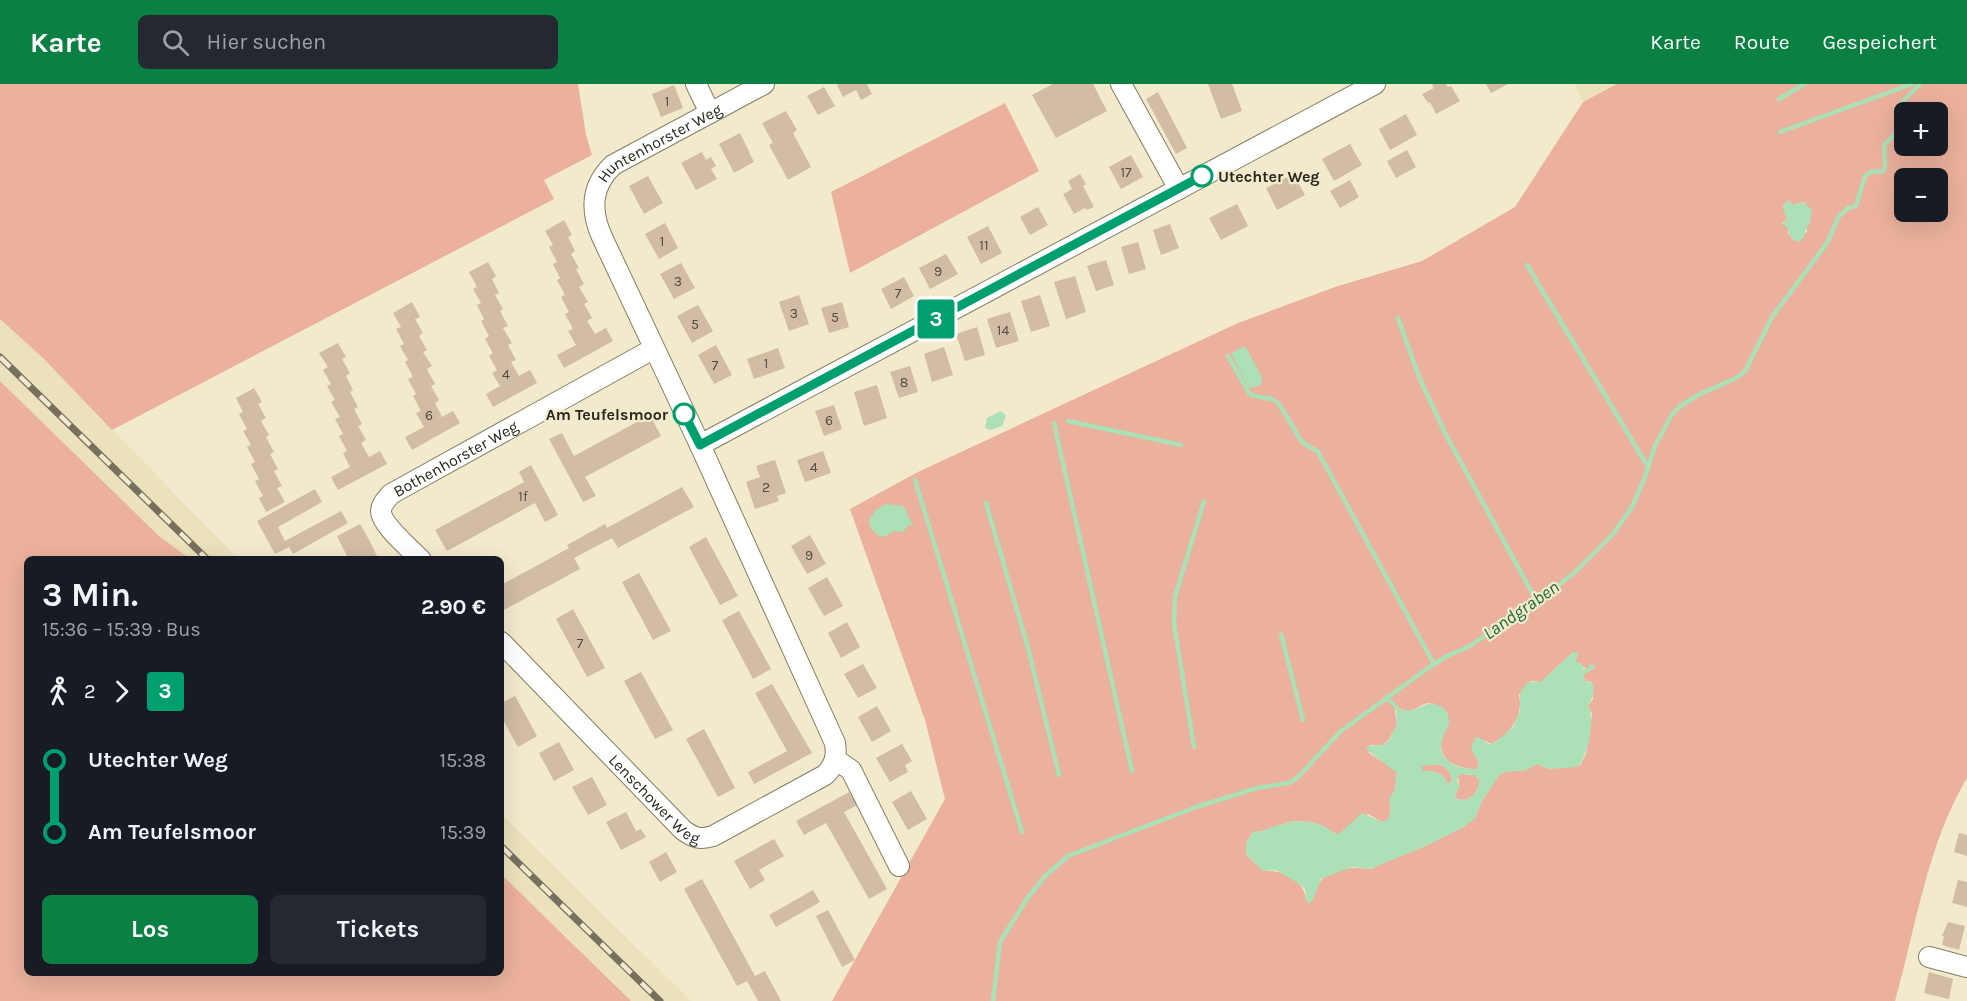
<!DOCTYPE html>
<html lang="de">
<meta charset="utf-8">
<style>
:root{--surface:#171b24;--page:#242831;--text:#f1f3f6;--muted:#9ea1a6;--accent:#0b8043}
body{margin:0;font-family:Karla,sans-serif;background:var(--page);color:var(--text);height:100vh;display:flex;flex-direction:column;font-size:22px;white-space:nowrap}
*{box-sizing:border-box;margin:0}
p{font-size:20px;color:var(--muted)}
.icon{flex:none;width:33px;height:33px;fill:none;stroke:currentColor;stroke-width:2;stroke-linecap:round;stroke-linejoin:round}
.map{position:relative;flex:1;overflow:hidden}
.sheet{position:absolute;left:24px;top:472px;width:480px;height:420px;display:flex;flex-direction:column;background:var(--surface);border-radius:9px;box-shadow:0 6px 24px #0002}
.sheet>*{flex:none}
.badge{padding:0 12px;border-radius:4px;font-size:21px;line-height:39px}
.buttons{position:absolute;left:1894px;top:18px;display:grid;gap:12px}
.buttons a{display:grid;place-items:center;width:54px;height:54px;border-radius:9px;background:var(--surface);box-shadow:0 6px 24px #0002;font-size:30px}
.map>.badge{position:absolute;translate:-50% -50%;box-shadow:0 0 0 3px #fff}
.legs{display:flex;align-items:center;gap:9px;height:66px;padding:0 18px;font-size:20px}
.legs p{margin-inline-start:auto}
.headline{display:flex;align-items:center;justify-content:space-between;height:102px;padding:0 18px}
h1{font-size:33px;font-weight:700;line-height:45px}
.button{display:flex;gap:12px;margin-top:auto;padding:12px 18px}
.button a{flex:1;height:69px;border-radius:9px;background:var(--accent);color:#fff;font-size:24px;font-weight:700;line-height:69px;text-align:center}
.button a+a{background:var(--page);color:var(--text)}
ul{padding:0 18px;list-style:none}
li{display:flex;align-items:center;gap:21px;height:72px;font-size:22px}
li i{display:grid;place-items:center;width:9px;height:100%;margin:0 8px;background:currentColor}
li i::after{content:'';width:15px;height:15px;margin:-8px;border:4px solid;border-radius:50%;background:var(--surface)}
li p{margin-inline-start:auto}
li:first-child i{background:linear-gradient(#0000 50%,currentColor 0)}
li:last-child i{background:linear-gradient(currentColor 50%,#0000 0)}
header{display:flex;align-items:center;gap:36px;box-sizing:border-box;height:84px;padding:0 30px;background:var(--accent);color:#fff}
header strong{font-size:28px}
nav{display:flex;gap:33px;margin-inline-start:auto;font-size:21px}
.search{width:420px;height:54px;background:var(--page);display:flex;align-items:center;gap:15px;box-sizing:border-box;padding:0 21px;border-radius:9px;color:var(--muted);font-size:22px}
.map>svg:first-child{display:block}
</style>
<header>
<strong>Karte</strong>
<div class="search"><svg class="icon" aria-label="search" viewBox="0 0 24 24"><circle cx="10" cy="10" r="6"/><path d="M15 15l6 6"/></svg>Hier suchen</div>
<nav><a>Karte</a><a>Route</a><a>Gespeichert</a></nav>
</header>
<div class="map">
<svg width="1967" height="917" viewBox="0 0 1967 917">
<rect width="100%" height="100%" fill="#f2eacc"/>
<!-- built -->
<path fill="#ebe1bb" d="M 1574,0 L 1617,0 L 1583,18 Z
M 0,235 L 43,274 L 238,475 L 190,475 L 159,452 L 0,297 Z
M 501,730 L 691,917 L 631,917 L 596,884 L 566,852 L 501,790 Z"/>
<!-- green -->
<path fill="#ebb19c" fill-rule="evenodd" d="M 0,0 L 578,0 L 586,51 L 592,71 L 544,96 L 554,115 L 112,346 L 43,274 L 0,235 Z
M 1617,0 L 1967,0 L 1967,694 C 1927,761 1916,843 1895,917 L 832,917 L 945,715 L 925,636 L 850,425 L 918,388 L 1238,239 L 1335,203 L 1422,177 L 1515,123 L 1583,18 ZM 1905,28 L 1938,28 L 1938,62 L 1905,62 ZM 1905,94 L 1938,94 L 1938,128 L 1905,128 ZM 1789,116 L 1793,121 L 1803,118 L 1806,120 L 1807,148 L 1795,157 L 1788,149 L 1788,144 L 1782,139 L 1787,136 L 1783,122 ZM 1573,568 L 1576,579 L 1587,585 L 1583,591 L 1585,597 L 1591,598 L 1593,615 L 1588,622 L 1592,630 L 1586,670 L 1580,681 L 1549,685 L 1537,680 L 1526,686 L 1505,688 L 1499,691 L 1482,717 L 1475,734 L 1371,785 C 1355,783 1337,783 1324,793 C 1320,797 1311,811 1306,816 C 1304,795 1283,786 1263,787 L 1246,770 L 1246,759 L 1252,749 L 1284,742 L 1285,739 C 1295,736 1311,737 1321,741 C 1328,744 1331,749 1339,750 L 1368,730 L 1382,738 L 1388,736 L 1391,723 L 1390,719 L 1394,708 L 1397,689 L 1394,685 L 1369,669 L 1370,661 L 1382,661 L 1388,657 L 1397,641 L 1395,626 L 1399,624 C 1421,636 1422,602 1448,631 C 1447,641 1441,650 1441,660 C 1440,680 1462,685 1477,685 L 1479,679 C 1475,666 1466,667 1478,654 L 1492,660 C 1510,650 1524,632 1519,611 L 1531,597 L 1541,598 Z
M 1005,19 L 1039,87 L 850,189 L 831,108 Z
M 0,297 L 159,452 L 190,475 L 27,476 L 27,890 L 501,890 L 501,790 L 631,917 L 0,917 Z
M 1438,680 C 1447,683 1449,687 1452,696 L 1450,699 L 1447,699 C 1444,689 1433,686 1423,688 L 1422,686 L 1421,682 Z
M 1460,690 L 1474,691 L 1479,695 C 1481,708 1467,722 1455,713 L 1459,700 L 1458,692 Z"/>
<!-- water -->
<path fill="#ace0b6" fill-rule="evenodd" d="M 1789,116 L 1793,121 L 1803,118 L 1812,126 L 1810,139 C 1804,145 1807,153 1799,158 C 1792,157 1788,150 1788,144 L 1782,140 L 1787,136 L 1783,123 Z
M 1245,262 L 1262,293 L 1261,300 L 1253,304 L 1248,303 L 1231,269 Z
M 1001,327 L 1006,332 L 1002,342 L 991,346 L 985,344 L 987,334 Z
M 885,420 L 904,422 L 913,442 L 909,441 L 903,448 L 895,447 L 884,453 C 876,452 869,445 869,436 L 875,427 Z
M 1573,568 L 1578,568 L 1576,578 L 1581,579 L 1584,585 L 1587,585 L 1590,580 L 1594,581 L 1595,584 L 1583,591 L 1585,597 L 1593,600 C 1594,609 1593,614 1588,622 C 1596,633 1588,674 1577,683 L 1549,685 L 1537,680 L 1526,686 L 1505,688 L 1499,691 L 1482,717 L 1475,734 L 1464,743 L 1426,762 L 1370,785 L 1352,783 L 1321,795 L 1313,815 L 1309,820 L 1306,816 L 1305,805 L 1301,801 L 1276,786 L 1263,787 L 1246,770 L 1246,759 L 1254,747 L 1259,748 L 1281,740 L 1284,742 L 1285,739 C 1295,736 1311,737 1321,741 C 1328,743 1331,749 1339,750 L 1362,729 L 1382,738 L 1388,736 L 1391,723 L 1389,715 L 1394,708 L 1397,689 L 1367,666 L 1367,662 L 1382,661 L 1388,658 L 1397,641 L 1396,623 C 1399,624 1402,626 1406,626 C 1424,628 1424,611 1445,625 C 1454,641 1446,643 1442,656 C 1435,678 1461,686 1477,685 L 1479,679 L 1471,665 L 1475,654 L 1478,653 L 1489,660 L 1495,659 L 1513,643 L 1520,627 L 1520,608 L 1528,598 L 1541,598 ZM 1438,680 C 1447,683 1449,687 1452,696 L 1450,699 L 1447,699 C 1444,689 1433,686 1423,687 L 1422,686 L 1422,682 ZM 1460,690 L 1474,691 L 1479,695 C 1481,708 1467,722 1455,713 L 1456,708 L 1460,704 L 1457,696 Z"/>
<g fill="none" stroke-linecap="round" stroke-linejoin="round">
<!-- stream -->
<path stroke="#ace0b6" stroke-width="4.5" d="M 1779,15 L 1804,0
M 1780,48 L 1912,0
M 1527,181 L 1648,383
M 1398,234 L 1419,293 L 1446,351 L 1537,518
M 1228,272 L 1249,309 L 1254,312 L 1272,315 L 1279,320 L 1302,358 L 1318,368 L 1434,580
M 1068,337 L 1181,361
M 1054,339 L 1132,687
M 915,396 L 1022,748
M 986,419 L 1028,564 L 1059,691
M 1281,550 L 1303,636
M 1386,613 L 1396,623
M 1194,663 L 1174,540 L 1175,513 L 1204,417
M 993,917 L 1000,858 L 1026,816 L 1045,792 L 1068,772 L 1196,723 L 1257,704 L 1289,699 L 1297,694 L 1341,647 L 1424,587 L 1447,572 L 1468,563 L 1543,513 L 1574,489 L 1613,450 L 1632,423 L 1645,393 L 1655,362 L 1671,332 L 1679,323 L 1696,312 L 1736,294 L 1745,287 L 1772,233 L 1827,159 L 1839,132 L 1848,124 L 1856,122 L 1865,92 L 1873,87 L 1882,88 L 1885,84 L 1884,61 L 1897,48 L 1900,20 L 1920,0"/>
</g>
<!-- building -->
<path fill="#d2bca5" d="M 838,0 L 867,0 L 872,10 L 861,16 L 856,6 L 843,13 L 837,1 Z
M 1053,0 L 1093,0 L 1107,27 L 1056,54 L 1032,11 Z
M 1208,0 L 1232,0 L 1242,27 L 1221,35 Z
M 1434,0 L 1446,0 L 1448,3 L 1451,2 L 1460,17 L 1436,30 L 1430,18 L 1428,19 L 1422,10 L 1434,4 L 1432,1 Z
M 1486,0 L 1508,0 L 1491,9 Z
M 674,1 L 683,24 L 661,33 L 652,10 Z
M 824,3 L 835,22 L 818,31 L 807,12 Z
M 1158,8 L 1187,64 L 1176,70 L 1146,15 Z
M 786,27 L 797,46 L 793,49 L 811,83 L 788,96 L 769,61 L 773,59 L 762,39 Z
M 1406,30 L 1417,51 L 1390,66 L 1379,45 Z
M 740,49 L 754,78 L 734,89 L 719,60 Z
M 1350,60 L 1362,81 L 1334,97 L 1322,75 Z
M 1407,66 L 1416,83 L 1396,94 L 1387,77 Z
M 702,68 L 706,76 L 711,73 L 716,82 L 711,85 L 717,95 L 696,106 L 681,79 Z
M 1131,71 L 1143,93 L 1121,105 L 1109,83 Z
M 1080,90 L 1086,100 L 1083,102 L 1094,123 L 1087,126 L 1085,124 L 1074,130 L 1063,110 L 1072,105 L 1068,97 Z
M 1293,90 L 1305,111 L 1277,126 L 1266,104 Z
M 648,92 L 663,119 L 644,130 L 629,102 Z
M 1350,96 L 1359,113 L 1340,124 L 1330,107 Z
M 1237,120 L 1248,142 L 1221,156 L 1209,134 Z
M 1038,123 L 1048,141 L 1030,151 L 1020,133 Z
M 564,136 L 572,151 L 568,153 L 575,167 L 571,170 L 579,184 L 576,185 L 584,200 L 579,203 L 588,218 L 584,220 L 592,234 L 587,237 L 595,250 L 606,244 L 613,257 L 564,284 L 557,271 L 576,261 L 568,247 L 573,245 L 565,230 L 569,228 L 561,213 L 565,211 L 557,196 L 560,194 L 553,180 L 557,178 L 549,163 L 553,161 L 545,147 Z
M 665,139 L 678,164 L 659,175 L 645,150 Z
M 1170,140 L 1179,164 L 1161,171 L 1153,146 Z
M 988,142 L 1002,169 L 981,180 L 967,153 Z
M 1138,158 L 1146,185 L 1129,190 L 1121,163 Z
M 946,170 L 958,190 L 930,205 L 919,184 Z
M 1106,176 L 1114,201 L 1096,207 L 1087,182 Z
M 488,178 L 496,192 L 492,195 L 499,209 L 495,211 L 503,225 L 500,227 L 508,242 L 503,244 L 512,259 L 508,261 L 516,276 L 511,278 L 519,292 L 530,286 L 537,299 L 493,323 L 486,310 L 500,302 L 492,289 L 497,286 L 489,272 L 493,269 L 485,255 L 489,252 L 481,237 L 484,235 L 477,221 L 481,219 L 473,205 L 477,203 L 469,188 Z
M 681,179 L 695,204 L 674,215 L 660,190 Z
M 1075,192 L 1086,228 L 1066,235 L 1054,198 Z
M 904,193 L 914,212 L 891,225 L 881,205 Z
M 799,211 L 809,240 L 789,247 L 779,218 Z
M 1040,211 L 1050,242 L 1031,248 L 1021,217 Z
M 412,218 L 420,233 L 415,235 L 423,249 L 419,252 L 427,266 L 423,268 L 432,282 L 427,285 L 435,300 L 431,302 L 439,316 L 435,319 L 442,333 L 453,327 L 460,339 L 412,366 L 405,353 L 424,343 L 416,329 L 421,327 L 413,312 L 416,310 L 408,295 L 413,293 L 405,278 L 408,276 L 400,262 L 404,260 L 396,245 L 401,243 L 393,229 Z
M 842,218 L 849,243 L 829,249 L 821,224 Z
M 698,221 L 713,247 L 692,259 L 677,232 Z
M 1010,228 L 1019,257 L 996,264 L 987,235 Z
M 977,243 L 985,271 L 965,277 L 956,250 Z
M 338,259 L 346,273 L 342,275 L 350,289 L 346,292 L 353,306 L 350,308 L 358,323 L 354,325 L 362,340 L 358,342 L 366,356 L 361,359 L 369,373 L 380,367 L 387,380 L 338,406 L 331,393 L 350,383 L 343,369 L 347,367 L 339,352 L 343,350 L 335,335 L 340,333 L 331,318 L 335,316 L 327,302 L 331,300 L 323,286 L 328,283 L 319,269 Z
M 716,261 L 732,291 L 714,300 L 698,271 Z
M 944,263 L 953,291 L 932,298 L 924,270 Z
M 778,264 L 785,284 L 754,295 L 747,275 Z
M 910,282 L 918,308 L 899,314 L 890,288 Z
M 877,301 L 887,334 L 864,342 L 854,308 Z
M 254,304 L 262,318 L 258,320 L 266,334 L 261,337 L 269,351 L 266,353 L 274,368 L 270,370 L 278,385 L 274,387 L 282,402 L 277,404 L 285,418 L 266,428 L 259,414 L 263,412 L 255,397 L 259,395 L 251,380 L 255,378 L 247,363 L 251,361 L 243,347 L 247,345 L 239,330 L 243,328 L 236,314 Z
M 834,321 L 842,345 L 824,352 L 815,327 Z
M 650,331 L 661,352 L 585,393 L 596,412 L 583,418 L 549,355 L 562,349 L 574,372 Z
M 823,367 L 831,389 L 805,398 L 797,376 Z
M 775,376 L 786,409 L 777,412 L 779,417 L 755,425 L 746,398 L 760,393 L 756,382 Z
M 531,381 L 558,431 L 545,438 L 535,419 L 447,467 L 435,446 L 524,398 L 519,388 Z
M 682,403 L 694,423 L 618,464 L 612,454 L 574,474 L 580,485 L 504,526 L 501,520 L 501,501 L 569,464 L 567,461 L 605,440 L 607,444 Z
M 315,405 L 322,418 L 278,443 L 285,457 L 341,427 L 348,439 L 293,470 L 289,463 L 275,470 L 257,437 Z
M 360,440 L 367,452 L 379,476 L 349,476 L 337,452 Z
M 810,451 L 826,480 L 807,490 L 791,462 Z
M 706,453 L 738,512 L 720,521 L 689,463 Z
M 639,489 L 671,547 L 653,556 L 622,498 Z
M 827,493 L 843,522 L 824,532 L 808,504 Z
M 573,525 L 605,584 L 587,593 L 556,535 Z
M 739,527 L 771,585 L 753,595 L 722,536 Z
M 847,538 L 860,563 L 841,574 L 828,549 Z
M 863,580 L 877,604 L 858,614 L 844,590 Z
M 641,588 L 673,646 L 655,655 L 624,597 Z
M 772,600 L 812,669 L 754,700 L 748,688 L 787,667 L 755,609 Z
M 515,612 L 537,652 L 518,663 L 501,632 L 501,619 Z
M 877,622 L 891,647 L 872,658 L 858,633 Z
M 704,645 L 735,704 L 718,713 L 686,655 Z
M 559,658 L 574,686 L 554,697 L 539,669 Z
M 902,660 L 912,677 L 905,681 L 908,688 L 890,698 L 876,674 Z
M 592,693 L 607,721 L 588,731 L 572,703 Z
M 911,707 L 927,735 L 908,746 L 892,718 Z
M 849,708 L 857,721 L 844,728 L 887,805 L 869,815 L 826,739 L 804,751 L 796,737 Z
M 626,728 L 636,747 L 641,745 L 646,753 L 621,766 L 606,738 Z
M 1959,749 L 1967,751 L 1967,772 L 1954,768 Z
M 774,755 L 784,772 L 759,786 L 765,796 L 750,805 L 734,777 Z
M 666,768 L 677,788 L 660,798 L 649,778 Z
M 702,795 L 755,892 L 765,887 L 781,917 L 758,917 L 747,897 L 737,902 L 684,805 Z
M 1958,796 L 1967,798 L 1967,823 L 1952,819 Z
M 813,806 L 820,818 L 776,843 L 769,831 Z
M 828,826 L 855,876 L 842,883 L 816,832 Z
M 1948,838 L 1965,842 L 1959,866 L 1942,861 L 1944,852 L 1942,852 Z
M 1929,888 L 1953,895 L 1949,915 L 1924,909 Z"/>
<g fill="none" stroke-linecap="round" stroke-linejoin="round">
<!-- minor casing -->
<g stroke="#847d62" stroke-width="22">
<g id="minor">
<path d="M 696,0 L 710,29"/>
<path d="M 1121,0 L 1179,105"/>
<path d="M 700,361 L 1375,0"/>
<path id="s1" d="M 421,476 C 411,465 381,441 381,427 C 381,420 387,415 391,410 L 653,265"/>
<path id="s2" d="M 501,558 L 683,746 C 694,754 700,756 713,752 L 825,691 C 835,681 837,672 835,659 L 700,361 L 602,153 C 590,126 591,102 613,81 L 764,0"/>
<path d="M 835,675 L 851,686 L 899,782"/>
<path d="M 1929,873 L 1967,883"/>
</g>
</g>
<!-- minor -->
<use href="#minor" stroke="#fff" stroke-width="20"/>
<!-- rail casing -->
<g stroke="#76715f" stroke-width="7">
<path id="rail" d="M 0,273 L 208,476
M 501,762 L 660,917"/>
</g>
<!-- rail -->
<use href="#rail" stroke="#f2eacc" stroke-width="4.5" stroke-dasharray="14" stroke-linecap="butt"/>
</g>
<g fill="none" stroke-linecap="round" stroke-linejoin="round">
<!-- line-1 casing -->
<g stroke="#fff" stroke-width="14">
<path id="line-1" d="M 684,330 L 700,361 L 1202,92"/>
</g>
<!-- line-1 -->
<use href="#line-1" stroke="#009f6f" stroke-width="9"/>
</g>
<!-- markers -->
<g fill="#fff" stroke="#009f6f" stroke-width="3">
<circle cx="1202" cy="92" r="10"/>
<circle cx="684" cy="330" r="10"/>
</g>
<g text-anchor="middle" dominant-baseline="central" stroke-width="4.5" stroke-linejoin="round" paint-order="stroke">
<!-- number labels -->
<g font-size="14" fill="#534c3e">
<text x="667" y="17">1</text>
<text x="1126" y="88">17</text>
<text x="662" y="157">1</text>
<text x="984" y="161">11</text>
<text x="938" y="187">9</text>
<text x="678" y="197">3</text>
<text x="898" y="209">7</text>
<text x="794" y="229">3</text>
<text x="835" y="233">5</text>
<text x="695" y="240">5</text>
<text x="1003" y="246">14</text>
<text x="766" y="279">1</text>
<text x="715" y="281">7</text>
<text x="506" y="290">4</text>
<text x="904" y="298">8</text>
<text x="429" y="331">6</text>
<text x="829" y="336">6</text>
<text x="814" y="383">4</text>
<text x="766" y="403">2</text>
<text x="523" y="412">1f</text>
<text x="809" y="471">9</text>
<text x="580" y="559">7</text>
</g>
<!-- street labels -->
<g font-size="16" fill="#29261b" stroke="#f2eacc">
<text stroke="none"><textPath href="#s2" startOffset="1143">Huntenhorster Weg</textPath></text>
<text stroke="none"><textPath href="#s1" startOffset="158">Bothenhorster Weg</textPath></text>
<text stroke="none"><textPath href="#s2" startOffset="220">Lenschower Weg</textPath></text>
</g>
<!-- stop labels -->
<g font-size="16" font-weight="bold" fill="#29261b" stroke="#f2eacc" text-anchor="start">
<text x="1218" y="92">Utechter Weg</text>
<text x="668" y="330" text-anchor="end">Am Teufelsmoor</text>
</g>
<!-- water labels -->
<g font-size="18" font-style="italic" fill="#1d6735" stroke="#f2eacc">
<text transform="translate(1521 526) rotate(-35)">Landgraben</text>
</g>
</g>
</svg>
<div class="buttons">
<a>+</a>
<a>−</a>
</div>
<b class="badge" style="left:936px;top:235px;background:#009f6f;color:#fff">3</b>
<section class="sheet">
<div class="headline"><div><h1>3 Min.</h1><p>15:36 – 15:39 · Bus</p></div><b>2.90 €</b></div>
<div class="legs"><svg class="icon" aria-label="walk" viewBox="0 0 24 24"><circle cx="13" cy="4" r="2"/><path d="M13 8l-2 6 4 7M11 14l-3 7M7 12l3-4h3l4 4"/></svg>2<svg class="icon" aria-label="forward" viewBox="0 0 24 24"><path d="M9 5l7 7-7 7"/></svg><b class="badge" style="background:#009f6f;color:#fff">3</b></div>
<ul>
<li><i style="color:#009f6f"></i><b>Utechter Weg</b><p>15:38</p></li>
<li><i style="color:#009f6f"></i><b>Am Teufelsmoor</b><p>15:39</p></li>
</ul>
<div class="button"><a>Los</a><a>Tickets</a></div>
</section>
</div>
